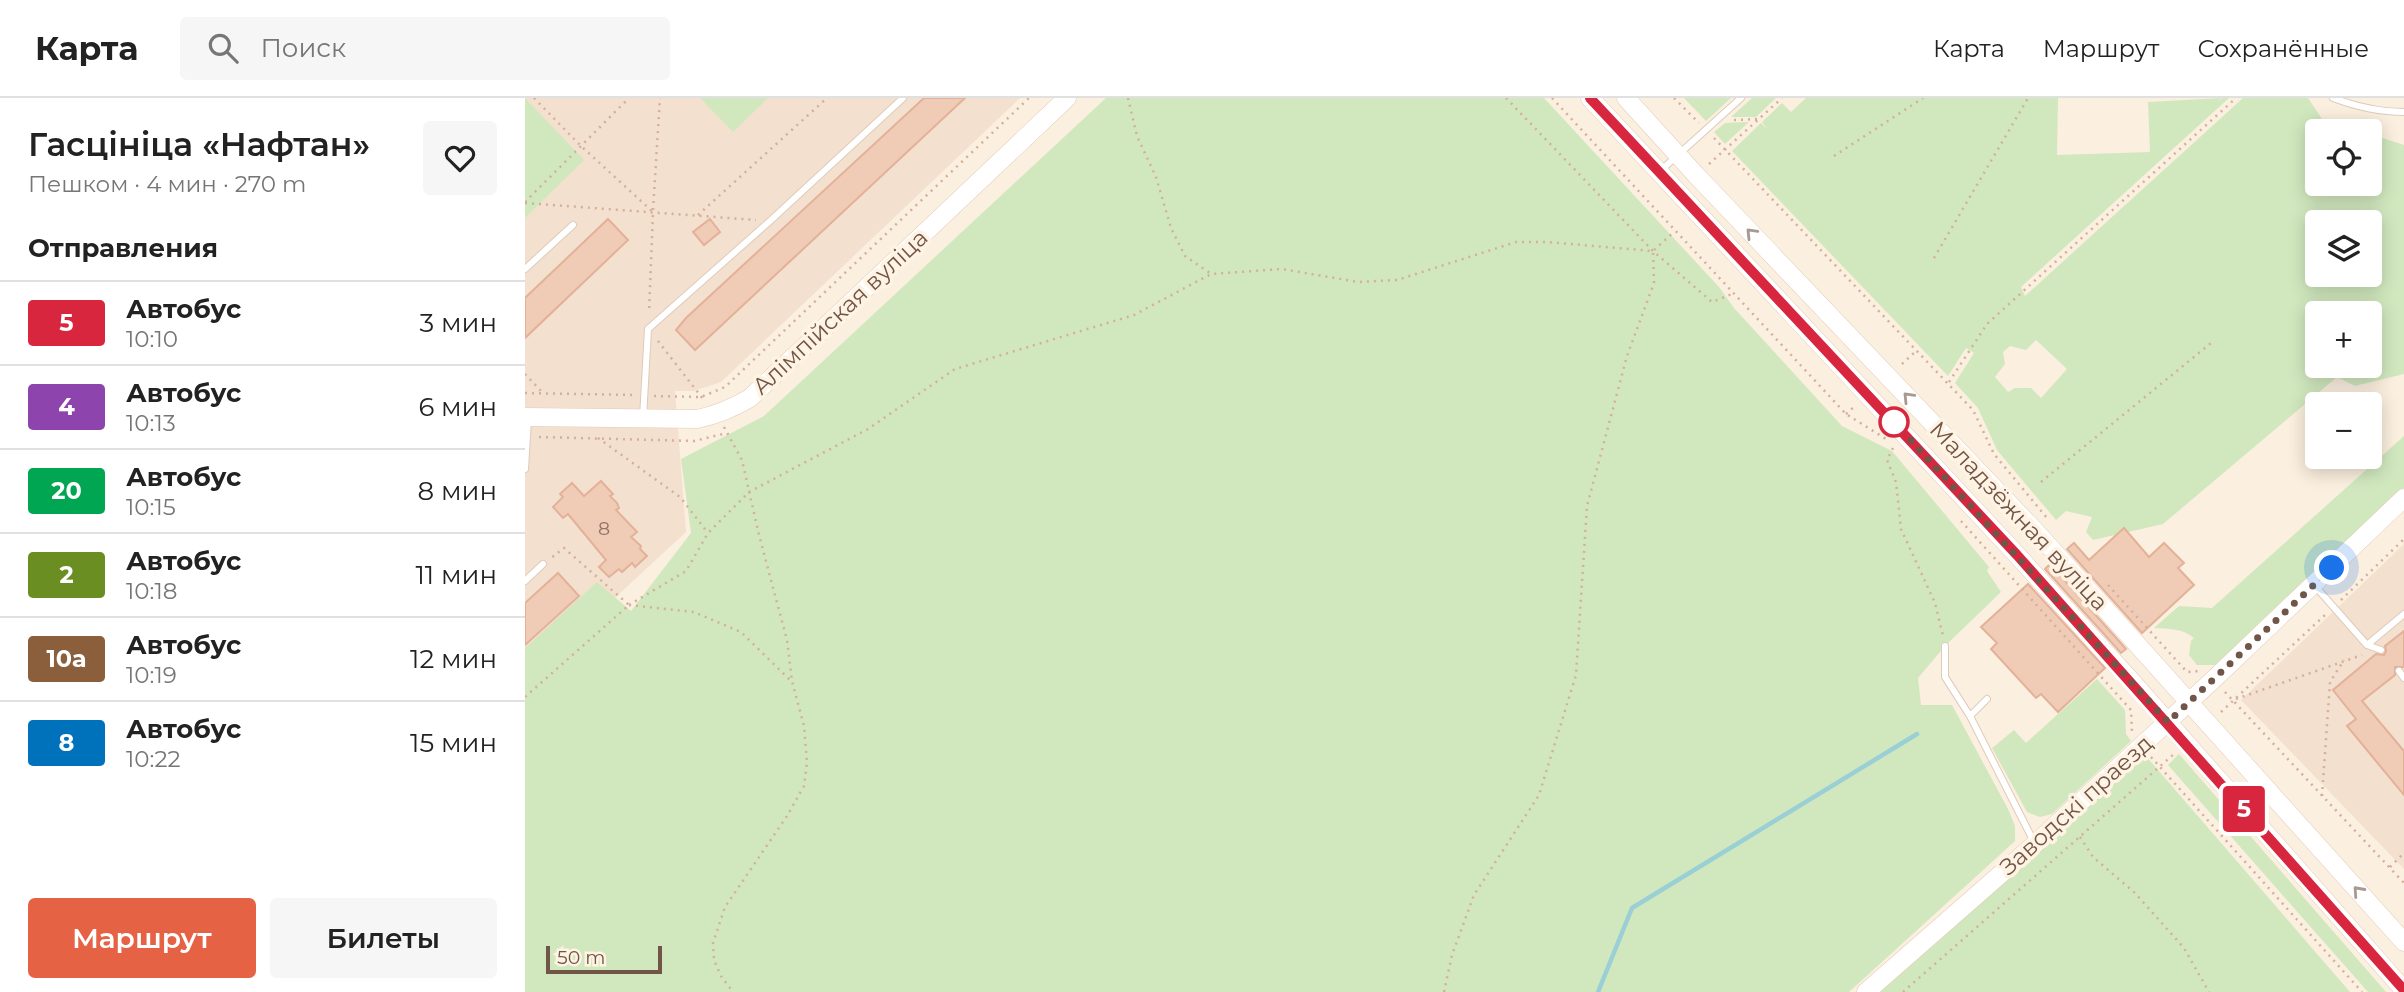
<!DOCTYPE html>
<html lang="ru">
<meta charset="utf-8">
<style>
:root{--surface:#fff;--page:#f6f6f6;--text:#222;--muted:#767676;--line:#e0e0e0;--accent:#e56245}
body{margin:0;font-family:Montserrat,sans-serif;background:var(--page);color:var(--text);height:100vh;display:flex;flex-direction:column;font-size:26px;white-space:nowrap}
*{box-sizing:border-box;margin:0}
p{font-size:23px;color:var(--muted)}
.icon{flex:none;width:38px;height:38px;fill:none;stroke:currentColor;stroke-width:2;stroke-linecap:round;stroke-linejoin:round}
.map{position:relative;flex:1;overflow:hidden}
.side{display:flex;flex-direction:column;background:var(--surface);width:525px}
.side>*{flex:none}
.badge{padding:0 14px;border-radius:5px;font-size:24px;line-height:46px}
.tools{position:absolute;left:1780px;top:21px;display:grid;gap:14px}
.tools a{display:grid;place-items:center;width:77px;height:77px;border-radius:7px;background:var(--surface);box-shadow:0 4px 18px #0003;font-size:35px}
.scale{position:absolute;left:21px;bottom:18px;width:116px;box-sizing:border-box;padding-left:7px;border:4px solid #715548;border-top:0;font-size:19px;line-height:24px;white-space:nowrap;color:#715548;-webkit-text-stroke:5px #fff3e4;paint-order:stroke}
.you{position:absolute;width:35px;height:35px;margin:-18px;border:5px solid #fff;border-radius:50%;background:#1a73e8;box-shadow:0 0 0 10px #1a73e833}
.map>.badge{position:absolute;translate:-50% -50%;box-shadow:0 0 0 4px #fff}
h2{padding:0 28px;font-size:26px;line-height:63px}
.round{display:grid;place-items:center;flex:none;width:74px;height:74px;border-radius:7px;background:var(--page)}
.headline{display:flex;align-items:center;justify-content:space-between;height:119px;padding:0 28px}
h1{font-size:33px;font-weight:600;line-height:52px}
.primary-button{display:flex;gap:14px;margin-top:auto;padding:14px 28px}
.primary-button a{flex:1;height:80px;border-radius:7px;background:var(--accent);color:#fff;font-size:28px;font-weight:600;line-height:80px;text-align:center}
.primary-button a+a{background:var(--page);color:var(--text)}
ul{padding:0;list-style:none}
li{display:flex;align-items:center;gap:21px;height:84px;padding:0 28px;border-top:2px solid var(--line)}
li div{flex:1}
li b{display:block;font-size:26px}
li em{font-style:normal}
li .badge{min-width:77px;font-weight:700;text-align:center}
header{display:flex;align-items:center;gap:42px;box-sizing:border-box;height:98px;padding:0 35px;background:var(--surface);border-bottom:2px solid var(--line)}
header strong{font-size:33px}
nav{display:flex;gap:38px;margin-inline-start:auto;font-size:24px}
.search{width:490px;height:63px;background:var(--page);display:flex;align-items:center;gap:18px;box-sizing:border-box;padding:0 24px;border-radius:7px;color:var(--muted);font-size:26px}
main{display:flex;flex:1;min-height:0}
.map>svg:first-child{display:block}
</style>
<header>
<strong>Карта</strong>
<div class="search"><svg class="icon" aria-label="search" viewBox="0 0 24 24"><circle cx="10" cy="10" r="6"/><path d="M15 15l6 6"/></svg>Поиск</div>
<nav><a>Карта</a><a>Маршрут</a><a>Сохранённые</a></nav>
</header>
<main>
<section class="side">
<div class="headline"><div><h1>Гасцініца «Нафтан»</h1><p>Пешком · 4 мин · 270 m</p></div><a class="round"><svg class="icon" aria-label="heart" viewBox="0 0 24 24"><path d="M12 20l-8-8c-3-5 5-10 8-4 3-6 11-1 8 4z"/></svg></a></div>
<h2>Отправления</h2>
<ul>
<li><span class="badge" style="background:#d7263d;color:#fff">5</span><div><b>Автобус</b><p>10:10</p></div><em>3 мин</em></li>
<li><span class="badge" style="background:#8e44ad;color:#fff">4</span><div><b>Автобус</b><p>10:13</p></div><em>6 мин</em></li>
<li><span class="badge" style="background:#00a651;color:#fff">20</span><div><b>Автобус</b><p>10:15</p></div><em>8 мин</em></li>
<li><span class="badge" style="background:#6b8e23;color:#fff">2</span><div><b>Автобус</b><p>10:18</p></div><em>11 мин</em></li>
<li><span class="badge" style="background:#8b5e3c;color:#fff">10а</span><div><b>Автобус</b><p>10:19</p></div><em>12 мин</em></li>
<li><span class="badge" style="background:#0072bc;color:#fff">8</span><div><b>Автобус</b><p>10:22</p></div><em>15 мин</em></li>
</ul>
<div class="primary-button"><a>Маршрут</a><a>Билеты</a></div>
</section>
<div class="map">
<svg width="1879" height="894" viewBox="0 0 1879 894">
<rect width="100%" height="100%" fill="#fbefdf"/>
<!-- residential -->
<path fill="#f3e0ce" d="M 0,0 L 495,0 L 196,284 L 169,293 L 150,293 L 161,434 L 0,583 Z
M 1879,446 L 1879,771 L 1716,602 Z"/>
<!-- green -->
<path fill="#d1e8be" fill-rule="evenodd" d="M 0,0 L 59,62 L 0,120 Z
M 175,0 L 243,0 L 208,34 Z
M 581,0 L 1019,0 L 1194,189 L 1209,210 L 1317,328 L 1367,353 L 1464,469 L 1462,473 L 1476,494 L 1420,548 L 1393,580 L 1396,607 L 1427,607 L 1483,711 L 1490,728 L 1490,743 L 1324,894 L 0,894 L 0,550 L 72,484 L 106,513 L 166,435 L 156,361 L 239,318 Z
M 1159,0 L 1206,0 L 1181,23 Z
M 1227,0 L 1251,0 L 1231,19 L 1206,19 Z
M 1281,0 L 1533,0 L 1532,57 L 1625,54 L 1623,4 L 1696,0 L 1692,4 L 1697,0 L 1704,0 L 1496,189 L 1500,198 L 1718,0 L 1783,0 L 1799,24 L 1833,33 L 1792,33 L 1792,86 L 1844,86 L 1845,36 L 1879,47 L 1879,276 L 1830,288 L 1812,279 L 1638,426 L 1568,442 L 1561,434 L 1567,419 L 1541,413 L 1531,422 L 1472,352 L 1453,310 L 1430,285 L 1449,255 L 1441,250 L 1423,278 L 1207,53 L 1236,25 L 1242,31 L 1237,24 L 1257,5 L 1266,14 ZM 1792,124 L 1844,124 L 1844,177 L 1792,177 ZM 1792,215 L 1844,215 L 1844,268 L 1792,268 ZM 1511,242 L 1542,271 L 1516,300 L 1506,290 L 1490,290 L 1483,294 L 1470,279 L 1480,266 L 1478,254 L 1485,248 L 1501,252 Z
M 1224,24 L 1200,46 L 1189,34 L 1200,25 Z
M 1879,338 L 1879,390 L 1690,567 L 1672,567 L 1664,557 L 1666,543 L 1669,540 C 1657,530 1644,531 1629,530 L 1654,508 L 1687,510 Z
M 1572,581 L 1600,612 L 1601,636 L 1606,643 L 1527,716 L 1515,719 L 1502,714 L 1467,650 L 1489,632 L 1501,645 Z
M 1654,656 L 1861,894 L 1843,894 L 1643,667 Z
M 1620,657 L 1825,894 L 1353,894 Z"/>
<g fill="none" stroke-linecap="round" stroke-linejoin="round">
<!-- stream -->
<path stroke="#9bcfd6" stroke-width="4.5" d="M 1073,894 L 1107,810 L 1392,636"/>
</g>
<!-- building -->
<path fill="#f0ccb7" stroke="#e3b198" stroke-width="2" d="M 399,0 L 440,0 L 170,252 L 151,232 L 161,220 Z
M 83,121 L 103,142 L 0,240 L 0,200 Z
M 185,121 L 195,134 L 179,147 L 168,134 Z
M 76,383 L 88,396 L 85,398 L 92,405 L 94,410 L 91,412 L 112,434 L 106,439 L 116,448 L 115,451 L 122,458 L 110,469 L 107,465 L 97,474 L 94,471 L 84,479 L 74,469 L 81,462 L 43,416 L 38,420 L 28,409 L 38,399 L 35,396 L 47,385 L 59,398 Z
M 1599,430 L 1624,459 L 1639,445 L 1659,465 L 1653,470 L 1669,487 L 1617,535 L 1542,451 L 1549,445 L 1564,462 Z
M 1525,466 L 1601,551 L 1596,555 L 1520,471 Z
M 33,475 L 54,498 L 0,547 L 0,505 Z
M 1503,486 L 1580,570 L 1533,614 L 1516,596 L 1511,600 L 1466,551 L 1472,545 L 1456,529 Z
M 1879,533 L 1879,569 L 1870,569 L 1870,577 L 1837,603 L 1879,653 L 1879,697 L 1822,628 L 1831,621 L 1808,592 L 1851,556 L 1859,557 L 1861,553 L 1860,548 Z"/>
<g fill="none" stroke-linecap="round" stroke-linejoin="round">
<!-- lane casing -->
<g stroke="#dfcbbb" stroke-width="8">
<path id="lane" d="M 1808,0 C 1832,9 1853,14 1879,14
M 1134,74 L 1216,0
M 0,171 L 48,127
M 118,320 L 123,231 L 245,123 L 378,0
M 0,371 L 3,321
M 0,483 L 18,466
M 1790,488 L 1842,547 L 1879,516
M 1842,547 L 1856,552
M 1420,548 L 1420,579 L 1445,618
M 1874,573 L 1879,580
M 1462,601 L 1445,618 L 1509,744"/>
</g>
<!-- secondary casing -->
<g stroke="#e4ccb9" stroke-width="19">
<path id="secondary" d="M 1065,0 L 1492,457 L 1610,587 L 1879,892
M 1101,0 L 1171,77 L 1514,437 L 1879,844
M 0,319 L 172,321 C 192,317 208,310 225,300 L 542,0
M 1341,894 L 1510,746 L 1689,581 L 1879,400"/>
</g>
<!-- path -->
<path stroke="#d4af9b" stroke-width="2.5" stroke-dasharray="2 5" stroke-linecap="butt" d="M 9,0 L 56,48 L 128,114 L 124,215
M 603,0 L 612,38 L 631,79 L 646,130 L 660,158 L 685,175
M 981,0 L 1128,153 L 1187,204 L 1207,196
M 1027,0 L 1321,316 L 1361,341
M 1149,0 L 1174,25
M 1209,22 L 1234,21
M 1189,40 L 1448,312 L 1469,356 L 1522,420
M 1309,58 L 1398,0
M 1184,66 L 1257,0
M 0,104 L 104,0
M 0,105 L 231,122
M 128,112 L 135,0
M 173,117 L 302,0
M 1409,160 L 1503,0
M 133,243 L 178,301
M 1377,266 L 1391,253
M 0,276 L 17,294
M 1424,284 L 1462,226 L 1711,0
M 0,295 L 109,297
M 129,298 L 176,299 L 200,289 L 504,0
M 1321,316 L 1331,307
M 199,329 L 217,362 L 234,437 L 262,542 L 267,583 L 279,628 L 282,664 L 279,688 L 262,718 L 200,809 L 188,845 L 189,862 L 196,878 L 208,894
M 14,339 L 169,343 L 202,335
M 73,340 L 155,399 L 183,435
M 1368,350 L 1362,362 L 1371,384 L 1376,431 L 1410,505 L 1418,538
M 1516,384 L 1686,245
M 1436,423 L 1606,612 L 1607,635
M 1583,487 L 1662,574 L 1675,573
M 1816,502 L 1879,441
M 104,507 L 161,473 L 183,435 L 224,394 L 343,331 L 430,271 L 609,217 L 686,176 L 757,171 L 833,184 L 872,182 L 991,144 L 1022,144 L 1128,153 L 1150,133
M 104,507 L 169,514 L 216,534 L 265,582
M 1700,594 L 1879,785
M 0,599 L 104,507 L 39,450 L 26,460
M 1711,601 L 1837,557
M 1696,614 L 1801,516
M 1626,659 L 1837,894
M 1797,698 L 1805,584 L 1819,562
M 1555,739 L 1568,759 L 1610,795 L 1659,850 L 1684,894
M 1865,769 L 1879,755
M 919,894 L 927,857 L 949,797 L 1014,697 L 1051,577 L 1062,408 L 1102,258 L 1129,185 L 1128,153
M 1378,894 L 1649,656"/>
<!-- lane -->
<use href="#lane" stroke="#fff" stroke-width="6"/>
<!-- secondary -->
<use href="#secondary" stroke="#fff" stroke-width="18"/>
</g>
<!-- one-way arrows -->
<defs><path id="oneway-chevron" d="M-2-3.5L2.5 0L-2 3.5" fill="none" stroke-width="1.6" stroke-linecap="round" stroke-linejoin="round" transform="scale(1.75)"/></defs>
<g stroke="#aa9991">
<use href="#oneway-chevron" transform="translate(1226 135) rotate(-134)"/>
<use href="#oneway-chevron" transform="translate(1383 299) rotate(-134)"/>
<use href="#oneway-chevron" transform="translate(1833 793) rotate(-132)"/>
</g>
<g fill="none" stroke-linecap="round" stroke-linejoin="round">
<!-- line casing -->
<g stroke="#fff" stroke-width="16">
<path id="line" d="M 1065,0 L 1492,457 L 1879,892"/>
</g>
<!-- line -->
<use href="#line" stroke="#d7263d" stroke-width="10"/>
<!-- walk -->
<path stroke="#715548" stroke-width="7" stroke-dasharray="0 12.6" d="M 1369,324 L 1643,624 L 1807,470"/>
</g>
<!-- markers -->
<circle fill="#fff" stroke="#d7263d" stroke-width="3.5" cx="1369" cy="324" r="14"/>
<g text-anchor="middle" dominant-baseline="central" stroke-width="7" stroke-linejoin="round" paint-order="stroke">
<!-- number labels -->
<g font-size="19" fill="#917364">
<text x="79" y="430">8</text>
</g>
<!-- street labels -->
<g font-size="23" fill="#715548" stroke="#fff3e4">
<text transform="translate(315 214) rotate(-43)">Алімпійская вуліца</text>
<text transform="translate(1494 418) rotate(47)">Маладзёжная вуліца</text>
<text transform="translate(1551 707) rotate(-42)">Заводскі праезд</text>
</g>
</g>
</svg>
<div class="tools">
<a><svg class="icon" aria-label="locate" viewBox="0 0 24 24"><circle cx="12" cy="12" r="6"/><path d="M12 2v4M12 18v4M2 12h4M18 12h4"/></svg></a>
<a><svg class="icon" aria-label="layers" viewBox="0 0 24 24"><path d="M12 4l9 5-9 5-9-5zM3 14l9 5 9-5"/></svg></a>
<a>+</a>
<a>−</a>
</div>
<div class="scale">50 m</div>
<div class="you" style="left:1807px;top:470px"></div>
<b class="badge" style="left:1719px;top:711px;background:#d7263d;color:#fff">5</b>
</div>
</main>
